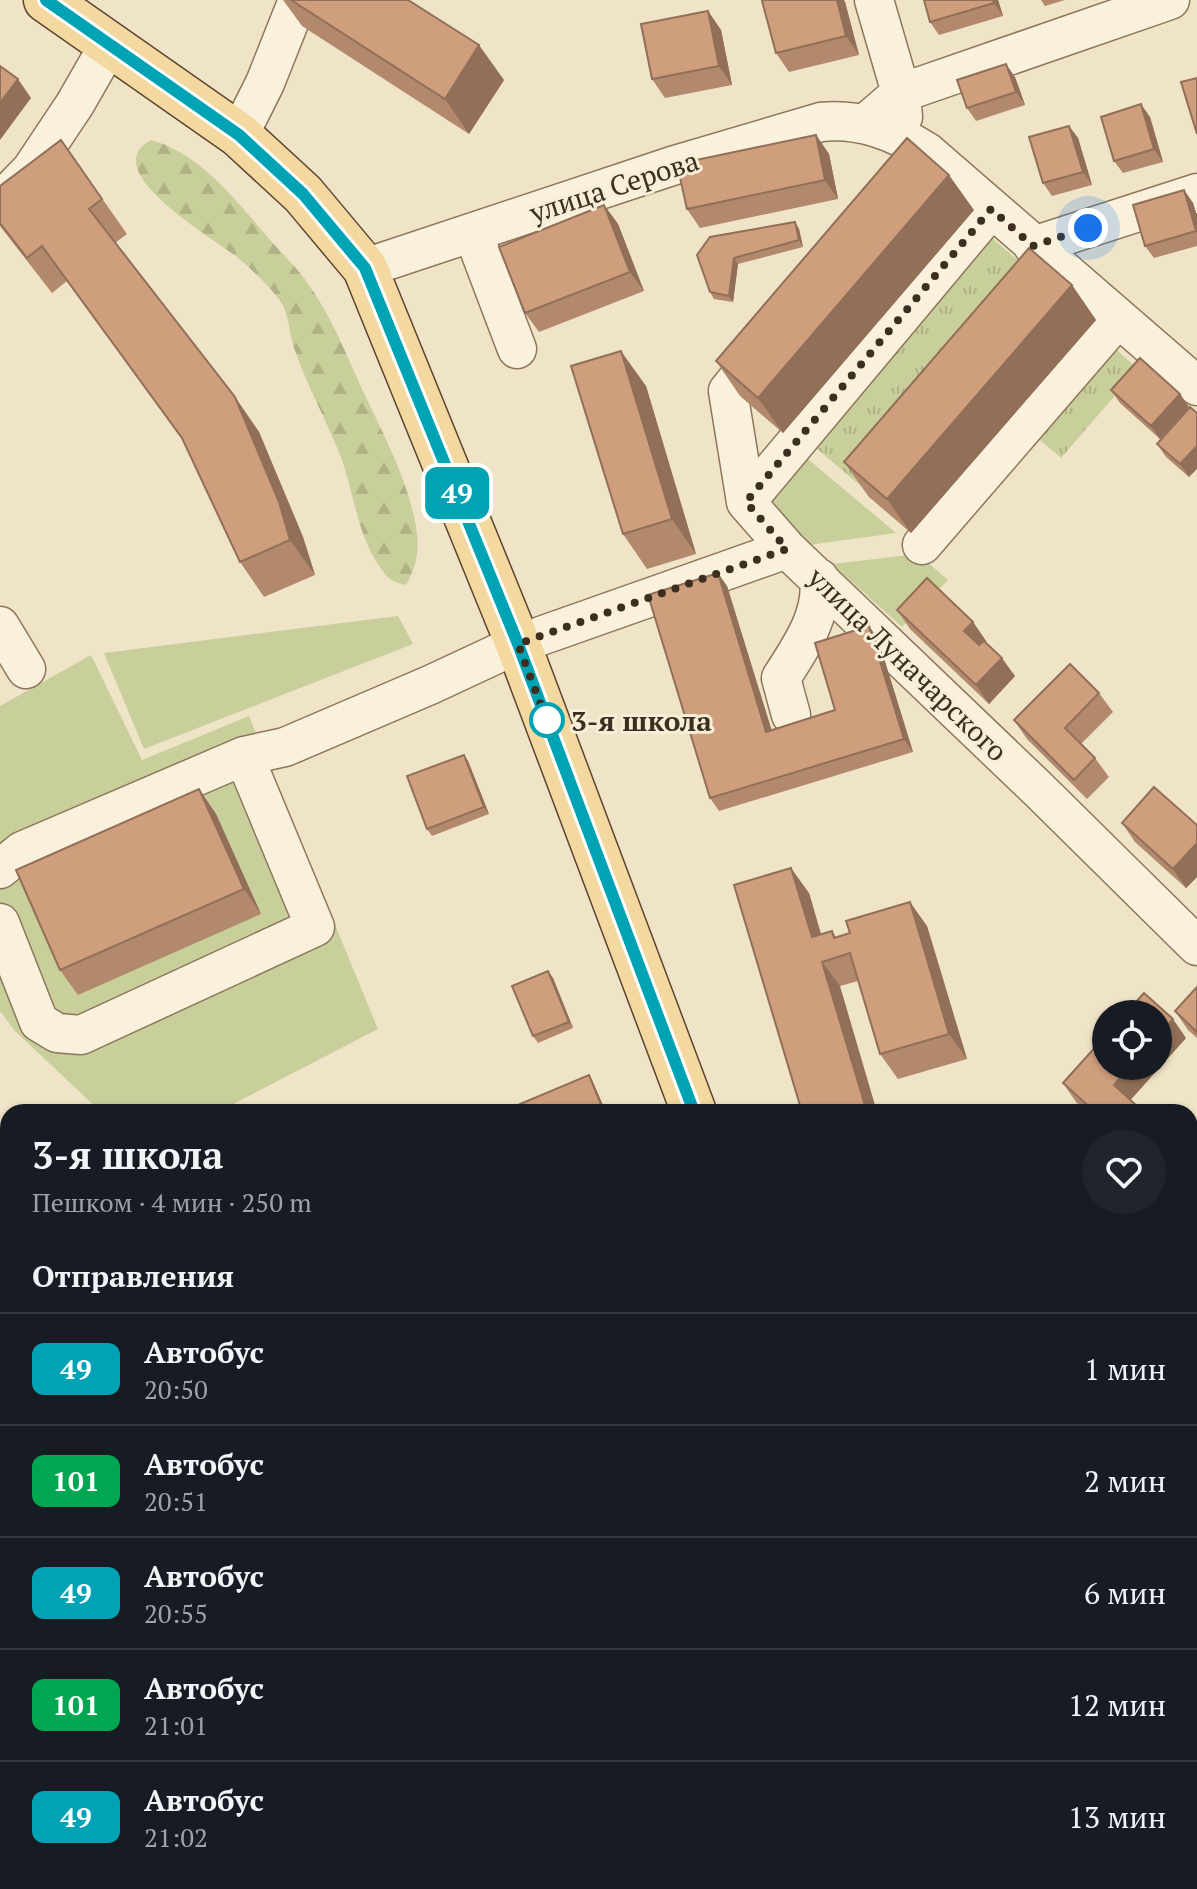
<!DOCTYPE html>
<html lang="ru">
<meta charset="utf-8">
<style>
:root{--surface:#171b24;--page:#20242c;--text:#f1f3f6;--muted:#9ea1a6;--line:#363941}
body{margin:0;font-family:"PT Serif",serif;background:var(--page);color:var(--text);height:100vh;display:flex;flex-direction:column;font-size:30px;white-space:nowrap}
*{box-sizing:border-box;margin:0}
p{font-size:26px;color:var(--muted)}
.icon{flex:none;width:44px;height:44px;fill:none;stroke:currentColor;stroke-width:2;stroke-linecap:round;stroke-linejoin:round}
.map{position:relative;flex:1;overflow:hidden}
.drawer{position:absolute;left:0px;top:1104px;width:1198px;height:786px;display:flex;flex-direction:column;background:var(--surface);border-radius:24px 24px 0 0;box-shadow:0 2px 6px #0004}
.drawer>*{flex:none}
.badge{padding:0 16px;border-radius:12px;font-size:28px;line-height:52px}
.buttons{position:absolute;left:1092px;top:1000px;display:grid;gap:16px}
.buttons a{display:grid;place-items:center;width:80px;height:80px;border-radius:50%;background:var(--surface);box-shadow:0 2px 6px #0004;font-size:40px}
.you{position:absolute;width:40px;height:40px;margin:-20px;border:6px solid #fff;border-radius:50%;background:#1a73e8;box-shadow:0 0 0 12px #1a73e833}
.map>.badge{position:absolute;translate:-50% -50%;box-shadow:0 0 0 4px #fff}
h2{padding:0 32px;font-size:30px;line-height:72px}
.round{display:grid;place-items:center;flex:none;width:84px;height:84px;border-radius:42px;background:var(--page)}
.head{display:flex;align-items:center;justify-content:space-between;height:136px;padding:0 32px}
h1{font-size:38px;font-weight:700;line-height:60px}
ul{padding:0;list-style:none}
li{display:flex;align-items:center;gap:24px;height:112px;padding:0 32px;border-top:2px solid var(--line)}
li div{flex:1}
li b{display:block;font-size:30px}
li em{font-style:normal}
li .badge{min-width:88px;font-weight:700;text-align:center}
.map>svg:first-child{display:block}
</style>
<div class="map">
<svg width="1197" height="1889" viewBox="0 0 1197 1889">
<defs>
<pattern id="forest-firs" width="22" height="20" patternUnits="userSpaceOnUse" patternTransform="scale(2)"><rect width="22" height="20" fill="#c9cf9b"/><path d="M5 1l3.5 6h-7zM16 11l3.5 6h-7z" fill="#aeb285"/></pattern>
<pattern id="park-tufts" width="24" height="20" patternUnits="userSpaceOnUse" patternTransform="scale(2)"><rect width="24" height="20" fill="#c9cf9b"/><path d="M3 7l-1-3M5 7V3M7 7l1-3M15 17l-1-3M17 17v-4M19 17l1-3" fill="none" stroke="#aeb285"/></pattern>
</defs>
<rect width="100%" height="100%" fill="#f0e4c8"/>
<!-- grass -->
<path fill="#c9cf9b" d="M 802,454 L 896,533 L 801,546 L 762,502 Z
M 918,554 L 948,580 L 902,627 L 832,564 Z
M 398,616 L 413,644 L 144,749 L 104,653 Z
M 91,655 L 142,760 L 249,716 L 378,1029 L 218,1112 L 101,1112 L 15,1031 L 0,1011 L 0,706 Z"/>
<!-- forest -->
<path fill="url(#forest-firs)" d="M 151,140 C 201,153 239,204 271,241 C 283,254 297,268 307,282 C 331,315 346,354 363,391 C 383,434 408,479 416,527 C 420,549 417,565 406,585 C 398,583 390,581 385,574 C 357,540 355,494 340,455 C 326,419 306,384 294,348 C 289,333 289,313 280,301 C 270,286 251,269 237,257 C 215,239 94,170 151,140 Z"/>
<!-- park -->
<path fill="url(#park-tufts)" d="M 986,233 L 1040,279 L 862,487 L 809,442 Z
M 1110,344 L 1138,369 L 1061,458 L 1032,433 Z
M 1190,1429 L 1197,1435 L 1197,1598 L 1190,1591 Z"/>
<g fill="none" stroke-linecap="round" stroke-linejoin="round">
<!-- minor casing -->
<g stroke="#8d765c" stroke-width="41">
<path id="minor" d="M 874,0 L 901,93 L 903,117
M 865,124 L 901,93 L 1170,0
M 239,135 L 265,83 L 298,0
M 0,202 L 31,170 L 75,104 L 110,43
M 991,209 L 746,502 L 787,549 L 1039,790 L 1197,946
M 473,233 L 517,349
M 1033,246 L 1197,193
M 365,268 L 672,166 L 821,122 C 860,118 894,131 927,152 L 1197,386
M 746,502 L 728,391 L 766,344
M 922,545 L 1118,318
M 0,626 L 26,669
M 791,715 L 781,678 C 800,648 824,615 819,578
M 0,869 L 22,851 L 244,756 L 285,747 L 430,685 L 518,644 L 787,549
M 0,923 L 39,1022 L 57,1033 L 81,1035 L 315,927 L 244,756
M 0,1604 L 8,1596
M 924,1882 L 932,1889
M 888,1889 L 894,1882"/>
</g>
<!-- major casing -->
<g stroke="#5b4430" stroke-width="47">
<path id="major" d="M 46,0 L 239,135 L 303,194 L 365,268 L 518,644 L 694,1112
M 1190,1644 L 1197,1651"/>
</g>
<!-- minor -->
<use href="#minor" stroke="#faf1dc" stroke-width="38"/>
<!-- major -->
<use href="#major" stroke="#f3d9a0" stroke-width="44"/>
</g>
<!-- wall -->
<path fill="#b2896c" d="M 283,0 L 408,0 L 504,80 L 469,134 L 302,26 Z
M 924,0 L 998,0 L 1003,16 L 939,35 L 930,22 Z
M 1041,0 L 1065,0 L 1045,6 Z
M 845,2 L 859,55 L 789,72 L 776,53 Z
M 708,11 L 721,30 L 732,85 L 665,98 L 652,79 Z
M 1015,77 L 1025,105 L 976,121 L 967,108 Z
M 1150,117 L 1163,162 L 1123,173 L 1114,161 Z
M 1069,126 L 1078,138 L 1092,185 L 1052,196 L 1043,183 Z
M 816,135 L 829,154 L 838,199 L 700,228 L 687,209 Z
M 61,140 L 127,234 L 115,243 L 235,397 L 259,432 L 303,537 L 315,575 L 264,597 L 240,562 L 184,442 L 67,281 L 52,293 L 0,226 L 0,186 Z
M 1184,190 L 1193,203 L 1197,216 L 1197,246 L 1154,258 L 1145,246 Z
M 604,205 L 618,224 L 644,291 L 539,332 L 525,313 Z
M 974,210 L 783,433 L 740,396 L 716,361 Z
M 795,222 L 799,229 L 803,247 L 738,264 L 733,302 L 714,299 L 710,292 L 697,255 Z
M 1072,285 L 1096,320 L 911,533 L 869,497 L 844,462 Z
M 646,386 L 696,554 L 647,569 L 623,534 Z
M 1111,390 L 1180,394 L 1189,407 L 1160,439 L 1120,403 Z
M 1190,407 L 1189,477 L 1166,457 L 1157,444 Z
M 727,586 L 771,730 L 835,710 L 878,639 L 913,752 L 719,811 L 710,798 Z
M 897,610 L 973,622 L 986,641 L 985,642 L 1015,676 L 989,704 L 910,629 Z
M 1099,693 L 1113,712 L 1081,744 L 1095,758 L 1109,777 L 1087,799 L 1027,739 L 1014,720 Z
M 464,755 L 468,761 L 489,814 L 432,836 L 427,829 Z
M 199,789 L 216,814 L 261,914 L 78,995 L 60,970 Z
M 1122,823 L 1197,825 L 1197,877 L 1186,888 L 1135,842 Z
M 809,893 L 821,934 L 832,931 L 836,937 L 927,926 L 967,1059 L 898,1079 L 880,1054 L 858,981 L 840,986 L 802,1112 Z
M 548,971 L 553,978 L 573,1028 L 538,1043 L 533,1036 Z
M 1197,987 L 1197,1038 L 1188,1030 L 1175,1011 Z
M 1186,1038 L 1130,1100 L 1141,1112 L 1087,1112 L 1076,1102 L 1063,1083 Z
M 1190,1313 L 1197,1313 L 1197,1415 L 1190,1409 Z
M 8,1792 L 8,1849 L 0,1856 L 0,1798 Z
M 175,1882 L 213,1882 L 207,1889 L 183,1889 Z"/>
<!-- shaded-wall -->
<path fill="#916f58" d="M 837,0 L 844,0 L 845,2 L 859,55 L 846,36 Z
M 993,0 L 998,0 L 1003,16 L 994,3 Z
M 708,11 L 721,30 L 732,85 L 719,66 Z
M 479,45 L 504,80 L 469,134 L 445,99 Z
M 1006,64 L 1015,77 L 1025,105 L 1016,92 Z
M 18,79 L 31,98 L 0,140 L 0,103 Z
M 1141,104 L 1150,117 L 1163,162 L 1154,149 Z
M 1069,126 L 1078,138 L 1092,185 L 1083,172 Z
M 816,135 L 829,154 L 838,199 L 825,180 Z
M 949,175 L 974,210 L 783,433 L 758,398 Z
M 1184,190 L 1193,203 L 1197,216 L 1197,232 Z
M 604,205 L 618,224 L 644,291 L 630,272 Z
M 795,222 L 799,229 L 803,247 L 799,240 Z
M 734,258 L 738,264 L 733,302 L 729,296 Z
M 1072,285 L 1096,320 L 911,533 L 887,499 Z
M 621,351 L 646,386 L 696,554 L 672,519 Z
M 1180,394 L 1189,407 L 1160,439 L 1151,426 Z
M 235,397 L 259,432 L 303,537 L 315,575 L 290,540 Z
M 1197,446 L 1197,469 L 1189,477 L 1180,464 Z
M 718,573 L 727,586 L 776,744 L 766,732 Z
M 973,622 L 986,641 L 977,650 L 964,631 Z
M 869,626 L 878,639 L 913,752 L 904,739 Z
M 1002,658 L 1015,676 L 989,704 L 976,685 Z
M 464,755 L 468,761 L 489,814 L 484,807 Z
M 199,789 L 216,814 L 261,914 L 244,889 Z
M 1197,843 L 1197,877 L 1186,888 L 1173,869 Z
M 791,868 L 809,893 L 829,962 L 812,937 Z
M 910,902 L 927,926 L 967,1059 L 949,1034 Z
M 822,962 L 840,986 L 877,1112 L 867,1112 Z
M 548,971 L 553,978 L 573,1028 L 569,1022 Z
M 1173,1019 L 1186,1038 L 1127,1104 L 1114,1085 L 1131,1066 L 1158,1066 L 1158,1036 Z
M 589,1075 L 593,1082 L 606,1112 L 604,1112 Z
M 192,1882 L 213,1882 L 207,1889 L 187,1889 Z
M 826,1882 L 845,1882 L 840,1889 L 821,1889 Z"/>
<!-- building -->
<path fill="#cf9f7d" stroke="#916f58" stroke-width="2" d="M 291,0 L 408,0 L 479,45 L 445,99 Z
M 764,0 L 837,0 L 846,36 L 776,53 L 762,1 Z
M 924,0 L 993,0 L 994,3 L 930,22 Z
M 708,11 L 719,66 L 652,79 L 641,24 Z
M 1006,64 L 1016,92 L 967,108 L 957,80 Z
M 0,66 L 18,79 L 0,103 Z
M 1197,78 L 1197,134 L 1181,82 Z
M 1141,104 L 1154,149 L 1114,161 L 1101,117 Z
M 1069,126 L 1083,172 L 1043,183 L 1029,137 Z
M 816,135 L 825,180 L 687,209 L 677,164 Z
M 907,138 L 949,175 L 758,398 L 716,361 Z
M 61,140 L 102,199 L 89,209 L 235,397 L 279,502 L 290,540 L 240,562 L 182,438 L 42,246 L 27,258 L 0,223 L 0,186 Z
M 1184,190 L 1196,231 L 1145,246 L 1133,205 Z
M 604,205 L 630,272 L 525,313 L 499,247 Z
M 795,222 L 799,240 L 734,258 L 729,296 L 710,292 L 697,255 L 710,237 Z
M 1029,248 L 1072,285 L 887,499 L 844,462 Z
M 621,351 L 672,519 L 623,534 L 571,366 Z
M 1140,358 L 1180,394 L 1151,426 L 1111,390 Z
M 1190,407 L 1197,413 L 1197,446 L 1180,464 L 1157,444 Z
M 718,573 L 766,732 L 835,710 L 815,643 L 869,626 L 904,739 L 710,798 L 648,595 Z
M 927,578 L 973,622 L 964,631 L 979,645 L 984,641 L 1002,658 L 976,685 L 897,610 Z
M 1070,664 L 1099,693 L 1065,728 L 1095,758 L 1074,780 L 1014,720 Z
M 464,755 L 484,807 L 427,829 L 407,776 Z
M 1154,787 L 1197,825 L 1197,843 L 1173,869 L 1122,823 Z
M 199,789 L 244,889 L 60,970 L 16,870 Z
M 791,868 L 812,937 L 832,931 L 834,938 L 850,933 L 846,921 L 910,902 L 949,1034 L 880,1054 L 850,953 L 822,962 L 867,1112 L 802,1112 L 734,885 Z
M 548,971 L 569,1022 L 533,1036 L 512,986 Z
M 1197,987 L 1197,1032 L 1175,1011 Z
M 1144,993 L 1173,1019 L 1158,1036 L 1158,1014 L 1125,1014 Z
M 1106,1035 L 1106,1066 L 1131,1066 L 1114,1085 L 1138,1107 L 1133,1112 L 1095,1112 L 1063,1083 Z
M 589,1075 L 604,1112 L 501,1112 Z
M 1193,1309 L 1197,1313 L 1197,1401 L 1190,1395 L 1190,1313 Z
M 8,1474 L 8,1503 L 0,1494 L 0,1480 Z
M 8,1792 L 8,1829 L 0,1836 L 0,1798 Z
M 180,1882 L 192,1882 L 187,1888 Z
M 485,1882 L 490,1882 L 501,1889 L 480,1889 Z
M 796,1882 L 826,1882 L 821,1889 L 791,1889 Z
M 1000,1882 L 1093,1882 L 1101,1889 L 1000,1889 L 997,1886 Z"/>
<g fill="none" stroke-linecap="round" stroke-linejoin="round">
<!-- line casing -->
<g stroke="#fff" stroke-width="18">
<path id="line" d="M 46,0 L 239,135 L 303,194 L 365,268 L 518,644 L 694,1112"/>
</g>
<!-- line -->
<use href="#line" stroke="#00a3b4" stroke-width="12"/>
<!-- walk -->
<path stroke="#3d2e20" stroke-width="8" stroke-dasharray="0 14.4" d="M 547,720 L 551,732 L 518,644 L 787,549 L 746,502 L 991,209 L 1033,246 L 1088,228"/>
</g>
<!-- markers -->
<circle fill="#fff" stroke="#00a3b4" stroke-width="4" cx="547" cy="720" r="16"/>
<g text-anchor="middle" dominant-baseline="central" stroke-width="6" stroke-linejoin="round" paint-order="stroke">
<!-- street labels -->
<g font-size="28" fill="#3d2e20" stroke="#f7eed8">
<text transform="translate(614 186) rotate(-18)">улица Серова</text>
<text transform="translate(908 664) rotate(44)">улица Луначарского</text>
</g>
<!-- stop labels -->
<g font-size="28" font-weight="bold" fill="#3d2e20" stroke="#f7eed8" text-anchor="start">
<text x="571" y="720">3-я школа</text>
</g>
</g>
</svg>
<div class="buttons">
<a><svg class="icon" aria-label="locate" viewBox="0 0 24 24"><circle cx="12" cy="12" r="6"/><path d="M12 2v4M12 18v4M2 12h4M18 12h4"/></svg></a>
</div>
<div class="you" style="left:1088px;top:228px"></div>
<b class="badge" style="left:457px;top:493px;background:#00a3b4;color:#fff">49</b>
<section class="drawer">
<div class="head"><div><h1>3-я школа</h1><p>Пешком · 4 мин · 250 m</p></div><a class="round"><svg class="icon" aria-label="heart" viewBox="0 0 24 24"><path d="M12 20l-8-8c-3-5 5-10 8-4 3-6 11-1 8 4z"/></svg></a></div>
<h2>Отправления</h2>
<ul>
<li><span class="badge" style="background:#00a3b4;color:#fff">49</span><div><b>Автобус</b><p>20:50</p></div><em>1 мин</em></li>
<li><span class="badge" style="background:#00a651;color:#fff">101</span><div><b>Автобус</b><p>20:51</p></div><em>2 мин</em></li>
<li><span class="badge" style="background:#00a3b4;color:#fff">49</span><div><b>Автобус</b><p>20:55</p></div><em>6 мин</em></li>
<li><span class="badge" style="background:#00a651;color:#fff">101</span><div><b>Автобус</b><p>21:01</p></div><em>12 мин</em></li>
<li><span class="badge" style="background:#00a3b4;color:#fff">49</span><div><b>Автобус</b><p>21:02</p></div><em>13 мин</em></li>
</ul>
</section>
</div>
